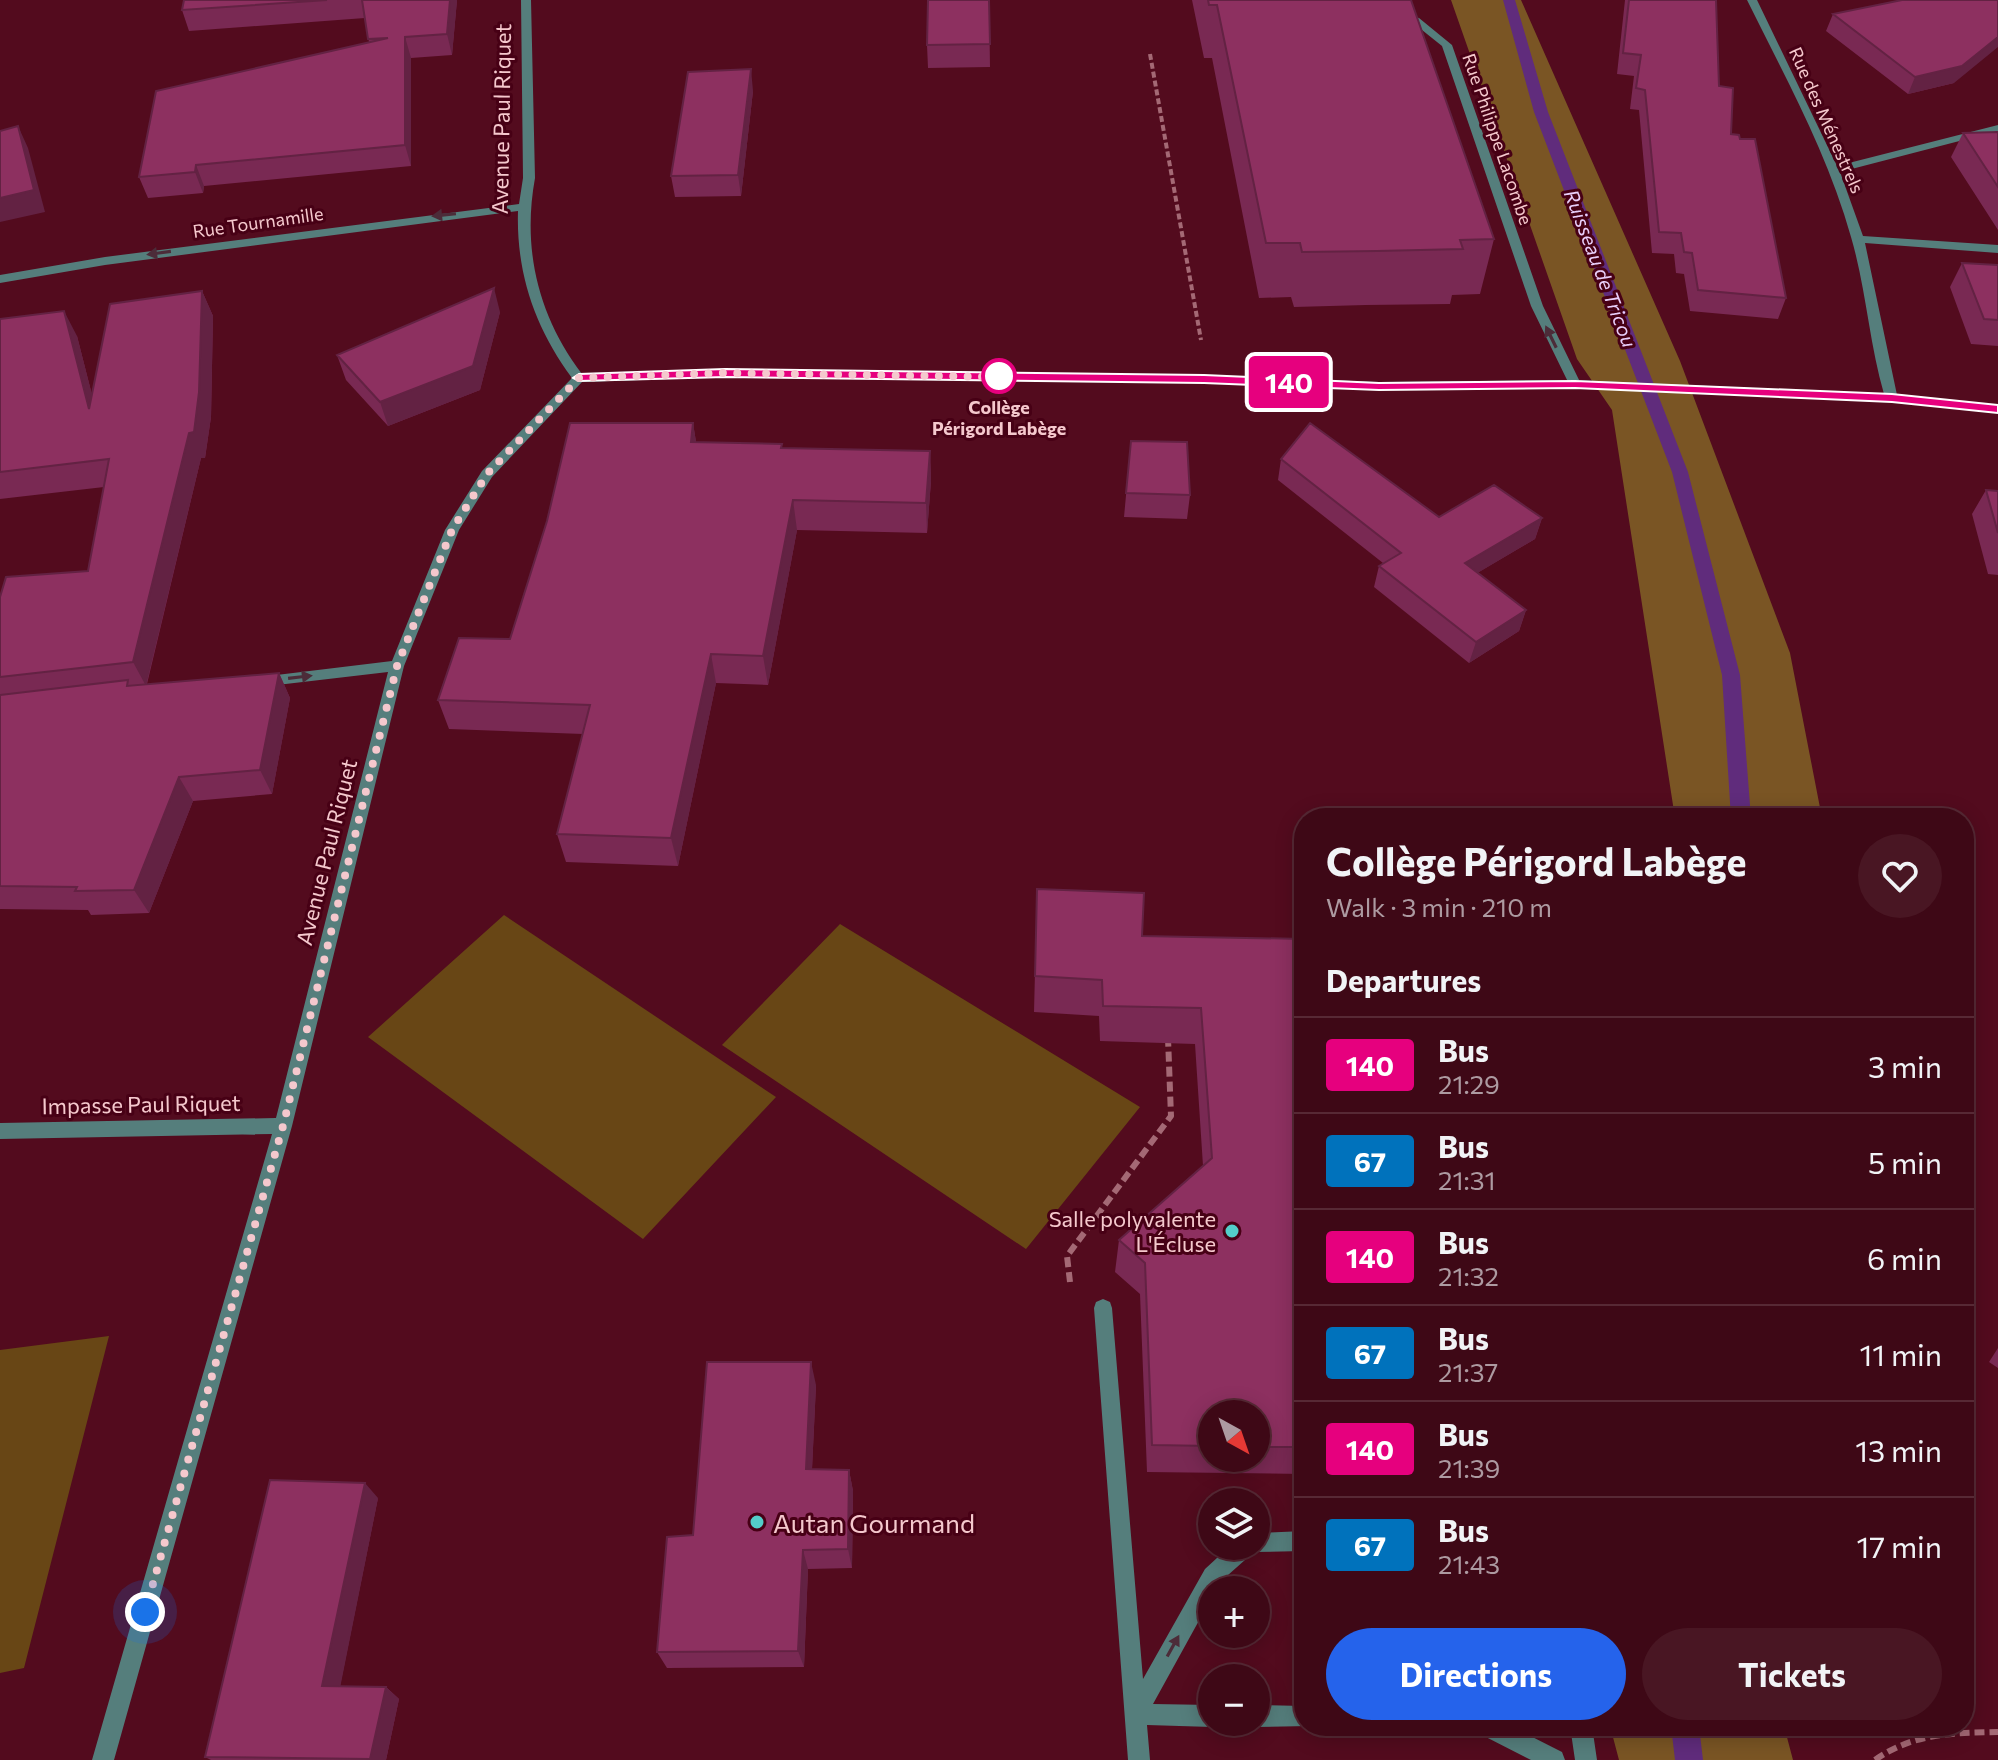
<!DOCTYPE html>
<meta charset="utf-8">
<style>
:root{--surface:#3e0816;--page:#491623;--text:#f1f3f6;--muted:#ad9aa1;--line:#572935;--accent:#2563eb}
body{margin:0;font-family:Commissioner,sans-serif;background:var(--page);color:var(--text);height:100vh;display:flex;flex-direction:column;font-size:30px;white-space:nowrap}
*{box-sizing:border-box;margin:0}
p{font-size:26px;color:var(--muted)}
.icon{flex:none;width:44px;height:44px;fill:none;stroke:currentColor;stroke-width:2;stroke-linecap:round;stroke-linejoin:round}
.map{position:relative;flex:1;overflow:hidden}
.panel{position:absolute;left:1294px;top:808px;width:680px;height:928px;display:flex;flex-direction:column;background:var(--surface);border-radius:32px;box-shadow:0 4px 20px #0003,0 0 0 2px var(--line)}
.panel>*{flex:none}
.badge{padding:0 16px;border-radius:6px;font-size:28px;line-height:52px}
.needle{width:52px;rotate:140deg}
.tools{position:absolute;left:1198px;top:1400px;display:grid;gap:16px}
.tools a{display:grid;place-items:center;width:72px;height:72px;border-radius:50%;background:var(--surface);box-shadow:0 4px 20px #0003,0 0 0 2px var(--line);font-size:40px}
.you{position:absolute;width:40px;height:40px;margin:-20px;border:6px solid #fff;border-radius:50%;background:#1a73e8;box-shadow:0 0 0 12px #1a73e833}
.map>.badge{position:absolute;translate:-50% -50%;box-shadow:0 0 0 4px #fff}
h2{padding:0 32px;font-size:30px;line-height:72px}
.round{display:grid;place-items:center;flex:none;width:84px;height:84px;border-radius:42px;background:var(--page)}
.head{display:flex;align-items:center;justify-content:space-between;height:136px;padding:0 32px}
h1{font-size:38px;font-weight:700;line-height:60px}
.cta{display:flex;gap:16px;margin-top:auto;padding:16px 32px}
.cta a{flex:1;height:92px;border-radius:48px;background:var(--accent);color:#fff;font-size:32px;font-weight:700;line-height:92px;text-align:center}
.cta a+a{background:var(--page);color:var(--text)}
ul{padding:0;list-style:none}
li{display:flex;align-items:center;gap:24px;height:96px;padding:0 32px;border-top:2px solid var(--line)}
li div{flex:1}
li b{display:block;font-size:30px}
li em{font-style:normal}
li .badge{min-width:88px;font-weight:700;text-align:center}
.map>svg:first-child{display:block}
</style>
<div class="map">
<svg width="1998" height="1760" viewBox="0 0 1998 1760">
<rect width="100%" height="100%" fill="#530b1e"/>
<!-- green -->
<path fill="#684615" d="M 504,915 L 776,1097 L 643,1239 L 368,1037 Z
M 840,924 L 1140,1107 L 1026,1249 L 722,1045 Z
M 109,1336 L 24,1668 L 0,1673 L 0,1350 Z"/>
<!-- forest -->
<path fill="#7a5524" d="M 1451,0 L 1521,0 L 1680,361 L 1790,653 L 1822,818 L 1675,818 L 1612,410 L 1577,359 Z
M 1610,1726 L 1784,1726 L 1793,1760 L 1619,1760 Z"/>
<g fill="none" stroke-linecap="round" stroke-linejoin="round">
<!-- stream -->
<path fill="#602c7c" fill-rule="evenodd" d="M 1503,0 L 1515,0 L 1548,112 L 1688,472 L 1740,675 L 1751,818 L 1731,818 L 1722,675 L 1672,472 L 1534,112 Z
M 1671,1726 L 1699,1726 L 1703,1760 L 1675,1760 Z"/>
<!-- path-far1 -->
<path stroke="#a46975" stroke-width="4" stroke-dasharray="6 3" stroke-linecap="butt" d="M 1150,54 L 1201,340"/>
<!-- path -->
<path stroke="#a46975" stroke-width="6" stroke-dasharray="10 5" stroke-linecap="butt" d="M 1070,1282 L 1067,1256 L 1171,1116 L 1168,1038
M 1875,1760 C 1913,1733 1953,1733 1998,1732"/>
<!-- lane -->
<path fill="#557e7c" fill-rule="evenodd" d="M 1401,14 L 1419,18 L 1452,45 L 1543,306 L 1581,384 L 1579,387 L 1575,388 L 1569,384 L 1531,306 L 1442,46 L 1412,22 L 1397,19 L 1396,17 Z
M 1103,1299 L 1110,1302 L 1112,1308 L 1143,1679 L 1205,1569 L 1230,1546 L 1256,1546 L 1256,1533 L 1304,1531 L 1304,1551 L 1254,1552 L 1219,1583 L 1216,1590 L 1212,1590 L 1212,1597 L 1153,1704 L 1212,1705 L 1212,1722 L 1220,1722 L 1212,1727 L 1147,1725 L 1150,1760 L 1128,1760 L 1094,1308 L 1096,1302 Z
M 1256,1705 L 1304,1706 L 1304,1726 L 1309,1726 L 1256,1727 L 1248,1722 L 1256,1722 Z
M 1477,1726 L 1511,1726 L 1562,1752 L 1565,1760 L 1531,1760 L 1480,1734 Z
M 1570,1726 L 1592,1726 L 1597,1760 L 1575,1760 Z"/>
<!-- street -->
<path fill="#557e7c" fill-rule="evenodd" d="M 521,0 L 531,0 L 535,178 C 522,249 538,316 582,374 L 725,369 L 1204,375 L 1379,382 L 1575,380 L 1884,394 C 1869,342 1866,288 1851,237 C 1828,154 1785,77 1747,0 L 1757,0 L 1837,166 L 1998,125 L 1998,131 L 1840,172 L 1863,236 L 1998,245 L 1998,253 L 1865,243 L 1897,395 L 1998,405 L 1998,413 L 1892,402 L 1575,388 L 1379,390 L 1204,383 L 725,377 L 582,382 L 492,477 L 459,530 L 404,666 L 292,1126 L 114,1760 L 92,1760 L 272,1134 L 0,1139 L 0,1123 L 276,1118 L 388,672 L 260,687 L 253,682 L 260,677 L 392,661 L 445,530 L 482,471 L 572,378 C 535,328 516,273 518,211 L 105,265 L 0,283 L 0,275 L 105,257 L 519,204 L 523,178 Z"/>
</g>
<!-- wall -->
<path fill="#792953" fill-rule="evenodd" d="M 184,0 L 457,0 L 452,55 L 411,58 L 411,166 L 204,186 L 203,193 L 148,198 L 139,177 L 369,42 L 365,18 L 189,31 L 182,10 Z
M 989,0 L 990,67 L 928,68 L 927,45 Z
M 1192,0 L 1411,0 L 1494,239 L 1480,294 L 1452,295 L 1450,304 L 1366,305 L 1294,307 L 1291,297 L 1259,298 L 1212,58 L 1204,58 Z
M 1625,0 L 1716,0 L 1719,86 L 1731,134 L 1786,298 L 1778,319 L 1690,311 L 1684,274 L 1676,273 L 1674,254 L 1652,253 L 1639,110 L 1630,109 L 1634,76 L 1617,74 Z
M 1833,14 L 1954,83 L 1908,94 L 1826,31 Z
M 753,91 L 741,196 L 675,197 L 671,176 Z
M 1998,132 L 1998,230 L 1951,157 L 1963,133 Z
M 1962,263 L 1998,265 L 1998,346 L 1971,344 L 1950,287 Z
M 202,291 L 213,316 L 211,417 L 205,458 L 201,458 L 147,684 L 279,673 L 290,698 L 272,794 L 193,801 L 149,913 L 91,915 L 88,910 L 0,909 L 0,597 L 88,571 L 104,487 L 0,499 L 0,319 L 77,336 L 92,395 Z
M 500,312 L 480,390 L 388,426 L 346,380 L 337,355 Z
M 693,423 L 696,442 L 782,444 L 782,449 L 930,451 L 931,481 L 927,533 L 797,530 L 768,685 L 716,683 L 678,866 L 566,862 L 557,834 L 583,734 L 449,729 L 438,700 L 510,639 Z
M 1131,441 L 1190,495 L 1187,519 L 1124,517 Z
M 1281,459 L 1439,517 L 1542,518 L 1535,539 L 1477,573 L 1526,610 L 1519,631 L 1469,663 L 1374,587 L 1379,566 L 1383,563 L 1278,480 Z
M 1986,490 L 1998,491 L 1998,575 L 1988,574 L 1972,514 Z
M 1037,889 L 1142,936 L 1304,939 L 1304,1474 L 1147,1472 L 1140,1294 L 1115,1272 L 1119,1240 L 1203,1166 L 1195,1044 L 1100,1041 L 1099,1016 L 1034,1012 ZM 1212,1414 L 1256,1414 L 1256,1458 L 1212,1458 Z
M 1998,1348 L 1998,1368 L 1989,1362 Z
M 816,1385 L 812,1469 L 849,1470 L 853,1491 L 852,1568 L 808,1569 L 804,1667 L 667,1668 L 657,1652 L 693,1535 Z
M 378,1498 L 340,1686 L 386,1687 L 399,1699 L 386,1760 L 211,1760 L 205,1757 Z"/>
<!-- shaded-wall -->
<path fill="#632243" d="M 450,0 L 457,0 L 452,55 L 447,34 Z
M 405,37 L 411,58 L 411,166 L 405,145 Z
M 1998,37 L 1998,47 L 1954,83 L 1908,94 L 1915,77 Z
M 751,69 L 753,91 L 741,196 L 738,175 Z
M 18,126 L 28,148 L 45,212 L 0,222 L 0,198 Z
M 196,165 L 204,186 L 203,193 L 195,172 Z
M 494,288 L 500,312 L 480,390 L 388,426 L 380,402 Z
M 202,291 L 213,316 L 211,417 L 205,458 L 201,458 L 146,686 L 133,662 Z
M 64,311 L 77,336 L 102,434 L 89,409 Z
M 693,423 L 698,454 L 691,442 Z
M 930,451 L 931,481 L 927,533 L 926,503 Z
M 793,500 L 797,530 L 768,685 L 763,656 Z
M 1542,518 L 1535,539 L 1459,584 L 1465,563 Z
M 1526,610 L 1519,631 L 1469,663 L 1476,642 Z
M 711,654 L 716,683 L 678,866 L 671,838 Z
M 279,673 L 290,698 L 272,794 L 260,770 Z
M 179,777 L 193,801 L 149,913 L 134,890 Z
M 811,1362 L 816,1385 L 811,1490 L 806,1469 Z
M 849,1470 L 853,1491 L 852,1568 L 848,1549 Z
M 365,1483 L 378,1498 L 338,1698 L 322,1686 Z
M 803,1550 L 808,1569 L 804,1667 L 798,1651 Z
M 386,1687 L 399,1699 L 386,1760 L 371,1760 L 370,1759 Z"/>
<!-- building -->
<path fill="#8d3060" stroke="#632243" stroke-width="2" d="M 184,0 L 327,0 L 182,10 Z
M 362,0 L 450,0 L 447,34 L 405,37 L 405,145 L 196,165 L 195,172 L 139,177 L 156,91 L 388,38 L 368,39 Z
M 928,0 L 989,0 L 990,44 L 927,45 Z
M 1208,0 L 1411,0 L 1494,239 L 1460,240 L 1463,249 L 1377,251 L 1302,252 L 1300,243 L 1266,243 L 1217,5 L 1209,5 Z
M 1629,0 L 1716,0 L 1719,86 L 1733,88 L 1731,134 L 1739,135 L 1740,139 L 1755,139 L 1786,298 L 1698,290 L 1692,253 L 1684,252 L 1681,233 L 1659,232 L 1645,90 L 1636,88 L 1641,55 L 1623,53 Z
M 1902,0 L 1998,0 L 1998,37 L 1962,66 L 1915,77 L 1833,14 Z
M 751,69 L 738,175 L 671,176 L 688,72 Z
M 18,126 L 34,190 L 0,198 L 0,131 Z
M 1998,132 L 1998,187 L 1963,133 Z
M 1962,263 L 1998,265 L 1998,320 L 1984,319 Z
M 494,288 L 473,366 L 380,402 L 337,355 Z
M 202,291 L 199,392 L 194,432 L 189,433 L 133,662 L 0,677 L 0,597 L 6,577 L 88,571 L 109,459 L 0,472 L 0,319 L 64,311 L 89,409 L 110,304 Z
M 570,423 L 693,423 L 691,442 L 782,444 L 781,448 L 930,451 L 926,503 L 793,500 L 763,656 L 711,654 L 671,838 L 557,834 L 590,705 L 438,700 L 459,638 L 510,639 L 547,521 Z
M 1310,423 L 1439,517 L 1494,485 L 1542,518 L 1465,563 L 1526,610 L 1476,642 L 1379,566 L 1401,553 L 1281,459 Z
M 1131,441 L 1187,442 L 1190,495 L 1126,493 Z
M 1986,490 L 1998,491 L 1998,533 Z
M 279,673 L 260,770 L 179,777 L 134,890 L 75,891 L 77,887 L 0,886 L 0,695 L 128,680 L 127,686 Z
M 1037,889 L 1144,893 L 1142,936 L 1304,939 L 1304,1447 L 1256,1447 L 1256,1414 L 1212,1414 L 1212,1446 L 1152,1445 L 1145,1263 L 1119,1240 L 1212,1158 L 1201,1008 L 1103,1006 L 1102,980 L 1035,976 Z
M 707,1362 L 811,1362 L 806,1469 L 849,1470 L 848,1549 L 803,1550 L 798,1651 L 657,1652 L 667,1537 L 693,1535 Z
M 270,1480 L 365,1483 L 322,1686 L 386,1687 L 370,1759 L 205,1757 Z"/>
<!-- one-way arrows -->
<defs><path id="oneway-solid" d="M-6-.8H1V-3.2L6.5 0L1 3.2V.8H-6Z" transform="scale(2)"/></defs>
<g fill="#4c2c39">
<use href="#oneway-solid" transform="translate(444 215) rotate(174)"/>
<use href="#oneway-solid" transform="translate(159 253) rotate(172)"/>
<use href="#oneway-solid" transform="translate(1551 337) rotate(-116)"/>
<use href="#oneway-solid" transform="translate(300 677) rotate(-7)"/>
<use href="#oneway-solid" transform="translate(1173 1646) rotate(-61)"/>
</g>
<!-- line -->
<path fill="#e6007e" stroke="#fff" stroke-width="2" d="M 725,369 L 1204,375 L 1379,383 L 1575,381 L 1892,394 L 1998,405 L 1998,413 L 1892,402 L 1575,388 L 1379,390 L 1204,383 L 725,377 L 579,381 L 573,378 L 579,374 Z"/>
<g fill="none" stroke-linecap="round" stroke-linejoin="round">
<!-- walk -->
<path stroke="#f5c8cd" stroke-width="8" stroke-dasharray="0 14.4" d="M 145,1612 L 283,1126 L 397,666 L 452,530 L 487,474 L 579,378 L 725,373 L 1007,377 L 999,376"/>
</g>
<!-- markers -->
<circle fill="#fff" stroke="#e6007e" stroke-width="4" cx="999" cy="376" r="16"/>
<g fill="#53cdc9" stroke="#470015" stroke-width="3">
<circle cx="1232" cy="1231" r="8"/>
<circle cx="757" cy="1522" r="8"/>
</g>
<g text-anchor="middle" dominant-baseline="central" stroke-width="6" stroke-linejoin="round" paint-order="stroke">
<!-- far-street labels -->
<g font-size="18" fill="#f5c8cd" stroke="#470015">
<text transform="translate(1827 120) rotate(66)">Rue des Ménestrels</text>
<text transform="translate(1498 139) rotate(71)">Rue Philippe Lacombe</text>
<text transform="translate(258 222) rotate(-8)">Rue Tournamille</text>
</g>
<!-- far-stop labels -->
<g font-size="18" font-weight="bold" fill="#f5c8cd" stroke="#470015">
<text x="999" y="407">Collège<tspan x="999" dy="21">Périgord Labège</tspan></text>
</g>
<!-- far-water labels -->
<g font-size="20" font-style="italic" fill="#e9cffb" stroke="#470015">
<text transform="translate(1601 268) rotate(69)">Ruisseau de Tricou</text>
</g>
<!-- street labels -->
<g font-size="22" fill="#f5c8cd" stroke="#470015">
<text transform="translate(501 119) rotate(-89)">Avenue Paul Riquet</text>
<text transform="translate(326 852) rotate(-76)">Avenue Paul Riquet</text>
<text transform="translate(141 1104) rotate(-1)">Impasse Paul Riquet</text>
</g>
<!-- poi labels -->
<g font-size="22" fill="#f5c8cd" stroke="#470015" text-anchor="end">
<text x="1216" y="1218">Salle polyvalente<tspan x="1216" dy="25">L'Écluse</tspan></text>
</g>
<!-- near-poi labels -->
<g font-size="26" fill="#f5c8cd" stroke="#470015" text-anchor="start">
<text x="773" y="1522">Autan Gourmand</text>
</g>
</g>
</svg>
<div class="tools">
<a><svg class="needle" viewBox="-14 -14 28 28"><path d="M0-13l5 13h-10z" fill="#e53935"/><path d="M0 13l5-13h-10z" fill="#ad9aa1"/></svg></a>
<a><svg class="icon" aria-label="layers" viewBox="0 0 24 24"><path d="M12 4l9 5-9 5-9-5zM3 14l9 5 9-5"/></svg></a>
<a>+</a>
<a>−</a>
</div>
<div class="you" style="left:145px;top:1612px"></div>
<b class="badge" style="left:1289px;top:382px;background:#e6007e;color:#fff">140</b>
<section class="panel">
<div class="head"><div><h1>Collège Périgord Labège</h1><p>Walk · 3 min · 210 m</p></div><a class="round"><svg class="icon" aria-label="heart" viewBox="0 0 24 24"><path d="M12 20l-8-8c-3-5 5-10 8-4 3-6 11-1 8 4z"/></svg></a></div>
<h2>Departures</h2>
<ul>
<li><span class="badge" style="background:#e6007e;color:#fff">140</span><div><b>Bus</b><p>21:29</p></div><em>3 min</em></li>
<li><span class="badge" style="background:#0072bc;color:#fff">67</span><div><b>Bus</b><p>21:31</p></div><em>5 min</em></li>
<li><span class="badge" style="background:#e6007e;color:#fff">140</span><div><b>Bus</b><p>21:32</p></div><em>6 min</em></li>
<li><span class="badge" style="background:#0072bc;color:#fff">67</span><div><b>Bus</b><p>21:37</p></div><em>11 min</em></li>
<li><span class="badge" style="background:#e6007e;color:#fff">140</span><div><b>Bus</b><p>21:39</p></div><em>13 min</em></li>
<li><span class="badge" style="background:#0072bc;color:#fff">67</span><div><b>Bus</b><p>21:43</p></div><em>17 min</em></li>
</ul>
<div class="cta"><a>Directions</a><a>Tickets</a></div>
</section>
</div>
